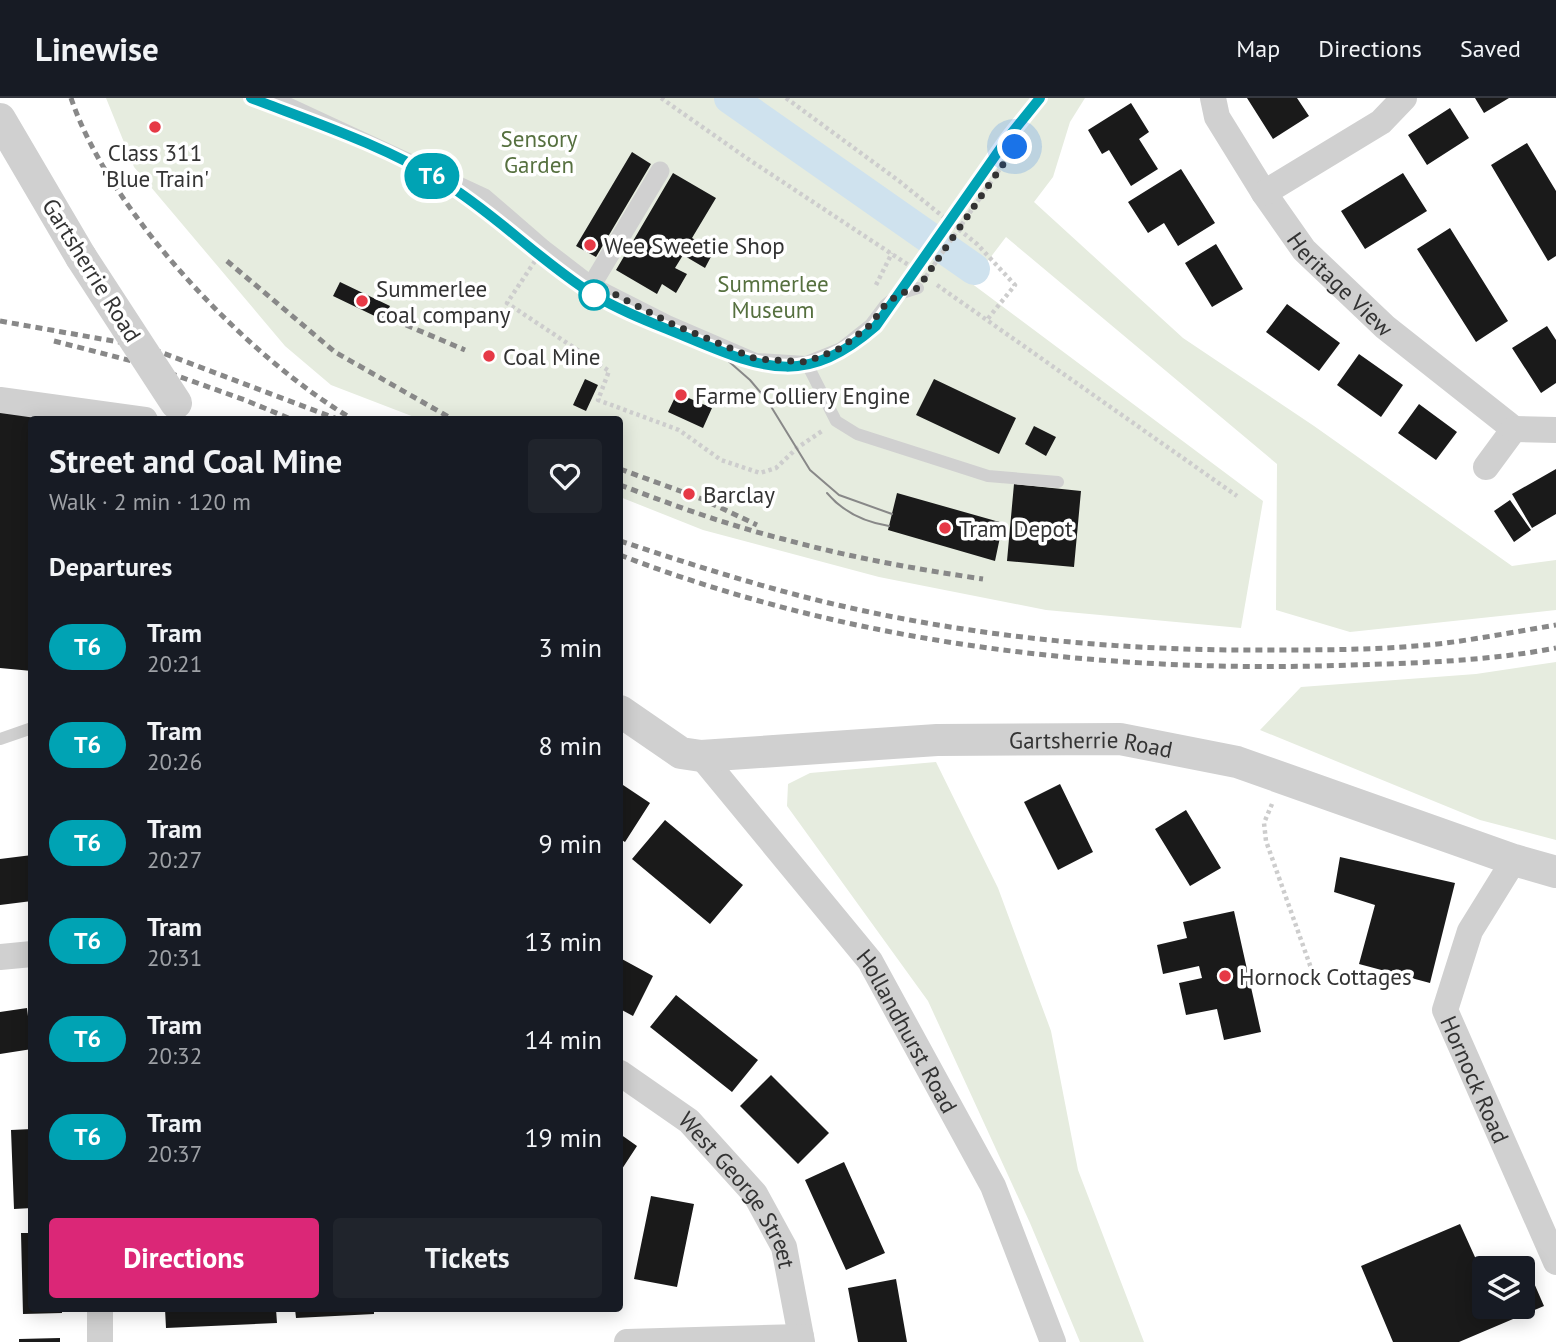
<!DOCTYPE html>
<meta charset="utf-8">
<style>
:root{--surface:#171b24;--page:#20242c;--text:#f1f3f6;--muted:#9ea1a6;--line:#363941;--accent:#db2777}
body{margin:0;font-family:"PT Sans",sans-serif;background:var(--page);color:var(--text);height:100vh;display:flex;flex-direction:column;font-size:26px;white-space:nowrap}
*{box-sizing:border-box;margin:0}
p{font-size:23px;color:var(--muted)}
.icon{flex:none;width:38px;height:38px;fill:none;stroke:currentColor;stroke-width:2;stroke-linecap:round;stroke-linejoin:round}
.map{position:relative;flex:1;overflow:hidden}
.panel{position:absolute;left:28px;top:318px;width:595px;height:896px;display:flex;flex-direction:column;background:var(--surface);border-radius:7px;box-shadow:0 4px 18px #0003}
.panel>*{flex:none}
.badge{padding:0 14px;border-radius:23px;font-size:24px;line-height:46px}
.fabs{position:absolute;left:1472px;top:1158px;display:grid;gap:14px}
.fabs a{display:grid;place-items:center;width:63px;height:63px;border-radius:7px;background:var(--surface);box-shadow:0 4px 18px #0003;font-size:35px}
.you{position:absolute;width:35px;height:35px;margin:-18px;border:5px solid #fff;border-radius:50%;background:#1a73e8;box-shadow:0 0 0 10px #1a73e833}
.map>.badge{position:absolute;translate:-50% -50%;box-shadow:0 0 0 4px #fff}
h2{padding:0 21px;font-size:26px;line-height:63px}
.round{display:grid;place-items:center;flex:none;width:74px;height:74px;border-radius:7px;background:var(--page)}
.head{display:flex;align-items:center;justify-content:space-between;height:119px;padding:0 21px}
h1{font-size:33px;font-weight:800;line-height:52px}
.action{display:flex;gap:14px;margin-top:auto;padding:14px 21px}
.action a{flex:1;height:80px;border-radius:7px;background:var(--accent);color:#fff;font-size:28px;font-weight:800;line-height:80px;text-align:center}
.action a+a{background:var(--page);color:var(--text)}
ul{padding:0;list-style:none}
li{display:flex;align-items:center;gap:21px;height:98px;padding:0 21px}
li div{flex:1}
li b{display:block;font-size:26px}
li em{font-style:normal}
li .badge{min-width:77px;font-weight:700;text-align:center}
header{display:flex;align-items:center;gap:42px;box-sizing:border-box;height:98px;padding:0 35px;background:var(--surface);border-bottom:2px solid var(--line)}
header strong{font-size:33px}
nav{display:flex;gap:38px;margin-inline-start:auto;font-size:24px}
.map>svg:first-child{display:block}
</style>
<header>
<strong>Linewise</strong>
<nav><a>Map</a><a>Directions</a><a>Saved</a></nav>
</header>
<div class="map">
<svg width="1556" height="1244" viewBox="0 0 1556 1244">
<rect width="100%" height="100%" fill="#fff"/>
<!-- green -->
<path fill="#e6ecdf" d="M 106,0 L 1085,0 L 1070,24 L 1053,79 L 1034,104 L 1183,240 L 1314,328 L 1512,468 L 1556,462 L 1556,512 L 1350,534 L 1276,512 L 1277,366 L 1006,139 L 971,185 L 1263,403 L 1241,530 L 1046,512 L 879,479 L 703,432 L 620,399 L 620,322 L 422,322 L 331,287 L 285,248 L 134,69 Z
M 1556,564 L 1556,742 L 1480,722 L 1260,632 L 1301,589 L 1476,576 Z
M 936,664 L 998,790 L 1051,933 L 1078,1072 L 1144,1244 L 1080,1244 L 1030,1125 L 928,903 L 787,708 L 788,686 L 810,675 Z"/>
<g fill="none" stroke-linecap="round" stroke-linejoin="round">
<!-- canal -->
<path stroke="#cfe2ee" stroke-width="32" d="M 730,0 L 974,171"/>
</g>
<!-- building -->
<path fill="#1a1a1a" d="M 1247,0 L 1297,0 L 1309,18 L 1273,41 Z
M 1475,0 L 1509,0 L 1484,15 Z
M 1131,5 L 1149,34 L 1139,41 L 1158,71 L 1131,88 L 1109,52 L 1102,56 L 1088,32 Z
M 1450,10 L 1469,40 L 1427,67 L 1408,37 Z
M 1527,45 L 1556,93 L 1556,158 L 1548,163 L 1491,67 Z
M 632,54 L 651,66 L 596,159 L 576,148 Z
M 1181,71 L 1215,125 L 1178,148 L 1164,125 L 1148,135 L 1128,104 Z
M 673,75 L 716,100 L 692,140 L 714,153 L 705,170 L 683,157 L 675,170 L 687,176 L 676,195 L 662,186 L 657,196 L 616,172 Z
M 1403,75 L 1427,113 L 1365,151 L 1341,113 Z
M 1450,130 L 1508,223 L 1476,244 L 1417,151 Z
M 1216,146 L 1243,191 L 1212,209 L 1185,165 Z
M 340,184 L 390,208 L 383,222 L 333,198 Z
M 1287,206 L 1340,245 L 1319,273 L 1266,234 Z
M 1547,228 L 1556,242 L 1556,285 L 1541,295 L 1512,250 Z
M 1359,256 L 1403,287 L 1381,319 L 1337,287 Z
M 585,281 L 598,287 L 586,313 L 573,307 Z
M 934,281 L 1016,320 L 999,356 L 916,317 Z
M 677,295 L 712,310 L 703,330 L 668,314 Z
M 1419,306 L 1457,334 L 1436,362 L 1398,335 Z
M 0,309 L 98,322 L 32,322 L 32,573 L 0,570 Z
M 1034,328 L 1056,339 L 1046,358 L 1025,346 Z
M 1556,371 L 1556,416 L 1532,430 L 1512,396 Z
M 1014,386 L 1081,393 L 1074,469 L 1007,463 Z
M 897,395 L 1003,425 L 995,463 L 888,432 Z
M 1510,402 L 1531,432 L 1514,444 L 1494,413 Z
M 620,685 L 650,705 L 625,744 L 620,741 Z
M 1060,686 L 1093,754 L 1058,772 L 1024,704 Z
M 1186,712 L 1221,770 L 1190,788 L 1155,731 Z
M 665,722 L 743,787 L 710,826 L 632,761 Z
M 32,757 L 32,803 L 0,807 L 0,761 Z
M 1340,759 L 1455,785 L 1430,885 L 1359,866 L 1375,807 L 1334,794 Z
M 1234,813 L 1261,934 L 1224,942 L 1217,911 L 1186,917 L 1179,885 L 1202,880 L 1199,868 L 1163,876 L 1157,847 L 1187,840 L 1183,824 Z
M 620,860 L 653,878 L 633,918 L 620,911 Z
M 676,897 L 758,962 L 732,994 L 650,929 Z
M 27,910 L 32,951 L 0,956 L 0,914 Z
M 771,977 L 829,1035 L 798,1066 L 740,1008 Z
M 32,1031 L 32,1110 L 14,1111 L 11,1032 Z
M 620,1036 L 637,1048 L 620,1074 Z
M 844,1064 L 885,1155 L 846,1172 L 805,1082 Z
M 651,1098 L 694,1106 L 677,1189 L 634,1181 Z
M 1460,1126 L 1484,1179 L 1484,1209 L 1522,1209 L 1522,1171 L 1503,1171 L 1524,1162 L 1544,1208 L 1459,1244 L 1393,1244 L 1361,1168 Z
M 21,1135 L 32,1135 L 32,1211 L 62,1211 L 62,1215 L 23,1216 Z
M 896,1181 L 907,1244 L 858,1244 L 848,1190 Z
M 165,1211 L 276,1211 L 277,1225 L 166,1230 Z
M 295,1211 L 374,1211 L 374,1216 L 296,1220 Z
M 60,1240 L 60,1244 L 19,1244 L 19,1241 Z"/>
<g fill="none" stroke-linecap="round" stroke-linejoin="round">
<!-- path -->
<path stroke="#cdcdcd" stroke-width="4.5" stroke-dasharray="3.5 3.5" stroke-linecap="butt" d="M 661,0 L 748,61 L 913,170
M 786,0 L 899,83 L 977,146 L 1015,187 L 986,223
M 1015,49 L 1036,0
M 535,163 L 507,205 L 609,273 L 598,302 L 679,332 L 721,362 L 760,375 L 776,370 L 797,350 L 822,333
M 876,187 L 892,155
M 937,187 L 1237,398
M 1272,706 L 1264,725 L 1266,743 L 1317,887"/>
<!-- service -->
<path stroke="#d0d0d0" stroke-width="12" d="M 277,0 L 486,97 L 545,148 L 593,185 L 670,224 L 756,261 L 806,264 L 841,250 L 870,227 L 885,207 L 899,196 L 918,190
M 806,264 L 836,323 L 857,336 L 988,378 L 1058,384
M 0,641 L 32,630"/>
<!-- pedestrian -->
<path stroke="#d0d0d0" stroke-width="19" d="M 593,185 L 660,73"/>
<!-- minor -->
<g stroke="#d0d0d0" stroke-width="26">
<path id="s1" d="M 1213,0 L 1217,19 L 1264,95 L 1304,152 L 1385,229 L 1514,331 L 1486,369"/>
<path d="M 1264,95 L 1381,24 L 1404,0"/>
<path d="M 0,302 L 145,322"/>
<path d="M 1514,331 L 1556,332"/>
<path id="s2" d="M 701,658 L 870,863 L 993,1088 L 1053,1244"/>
<path id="s3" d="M 1514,762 L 1470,833 L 1445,912 L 1556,1164"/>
<path d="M 0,859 L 32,856"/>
<path id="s4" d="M 620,975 L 689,1023 L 755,1096 L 784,1149 L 802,1244"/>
<path d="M 100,1211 L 100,1244"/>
<path d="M 627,1244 L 801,1239"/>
</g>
<!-- tertiary -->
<g stroke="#d0d0d0" stroke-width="32">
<path d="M 0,21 L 81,159"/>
<path id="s5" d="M 620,613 L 681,655 L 701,658 L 937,642 L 1120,641 L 1237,664 L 1514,762 L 1556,774"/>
</g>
<!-- tram -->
<path stroke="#888" stroke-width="2" d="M 251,0 C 317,25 385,48 445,85 C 498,118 541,165 594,197 C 625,215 658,227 691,241 C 767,273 808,287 876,228 L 1007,41 L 1040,0
M 726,261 L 750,282 L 767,302 L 810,372 L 839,397 L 892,416
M 827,395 C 843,414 864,424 889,428"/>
<!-- rail -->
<path stroke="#888" stroke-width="5" stroke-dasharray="7 5" stroke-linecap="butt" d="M 71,0 C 110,116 249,261 354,322
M 227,163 L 335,254 L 454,322
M 0,223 L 147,249 L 340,322
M 406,227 L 465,252
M 54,243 L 144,266 L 245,302 L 293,322
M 620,371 L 702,401 L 757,427
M 620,387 C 673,407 727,427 783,441 C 849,459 915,471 983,481
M 620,443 C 693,467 767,491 842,508 C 982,540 1124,553 1267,552 C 1327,552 1387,552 1446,545 C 1483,540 1520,533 1556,527
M 620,457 C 851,546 1104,576 1351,567 C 1420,565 1488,563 1556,550"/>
<!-- path-bridge -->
<path stroke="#cdcdcd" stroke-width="4.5" stroke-dasharray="3.5 3.5" stroke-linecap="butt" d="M 918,190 L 1015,49"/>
<!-- tertiary-bridge -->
<path stroke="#d0d0d0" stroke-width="32" d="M 81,159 L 176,305"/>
</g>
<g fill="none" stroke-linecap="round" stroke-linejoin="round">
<!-- line casing -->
<g stroke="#fff" stroke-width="16">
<path id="line" d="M 251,0 C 316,25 385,48 445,85 C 498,118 541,164 594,197 C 624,215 658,227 691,241 C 767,273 808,287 876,228 L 1007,41 L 1040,0"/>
</g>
<!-- line -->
<use href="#line" stroke="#00a3b4" stroke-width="10"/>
<!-- walk -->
<path stroke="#333" stroke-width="7" stroke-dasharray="0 12.6" d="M 594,197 L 593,185 L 670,225 L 756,261 L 806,264 L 841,250 L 870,227 L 885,207 L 899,196 L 918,190 L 1015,49"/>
</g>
<!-- markers -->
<g fill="#e63946" stroke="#fff" stroke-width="2.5">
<circle cx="155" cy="29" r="7"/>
<circle cx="590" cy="147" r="7"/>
<circle cx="362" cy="203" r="7"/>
<circle cx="489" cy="258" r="7"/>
<circle cx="681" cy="297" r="7"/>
<circle cx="689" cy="396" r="7"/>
<circle cx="945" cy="430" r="7"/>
<circle cx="1225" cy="878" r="7"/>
</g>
<circle fill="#fff" stroke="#00a3b4" stroke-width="3.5" cx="594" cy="197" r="14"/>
<g text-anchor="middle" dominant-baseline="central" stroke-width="7" stroke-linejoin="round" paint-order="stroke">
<!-- park labels -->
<g font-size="23" fill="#56703f" stroke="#fff">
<text x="539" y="40">Sensory<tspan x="539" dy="26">Garden</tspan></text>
<text x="773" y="185">Summerlee<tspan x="773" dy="26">Museum</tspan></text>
</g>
<!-- poi labels -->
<g font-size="23" fill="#333" stroke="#fff" text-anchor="start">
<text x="155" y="54" text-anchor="middle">Class 311<tspan x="155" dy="26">'Blue Train'</tspan></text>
<text x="604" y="147">Wee Sweetie Shop</text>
<text x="376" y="190">Summerlee<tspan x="376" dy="26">coal company</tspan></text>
<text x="503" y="258">Coal Mine</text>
<text x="695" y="297">Farme Colliery Engine</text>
<text x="703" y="396">Barclay</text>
<text x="959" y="430">Tram Depot</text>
<text x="1239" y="878">Hornock Cottages</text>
</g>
<!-- street labels -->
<g font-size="23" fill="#333" stroke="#fff">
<text transform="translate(92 172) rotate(58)">Gartsherrie Road</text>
<text stroke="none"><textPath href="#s1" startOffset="228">Heritage View</textPath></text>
<text stroke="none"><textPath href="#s5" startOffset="485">Gartsherrie Road</textPath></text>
<text stroke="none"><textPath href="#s2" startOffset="345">Hollandhurst Road</textPath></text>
<text stroke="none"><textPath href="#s3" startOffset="242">Hornock Road</textPath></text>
<text stroke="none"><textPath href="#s4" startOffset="170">West George Street</textPath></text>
</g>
</g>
</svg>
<div class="fabs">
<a><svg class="icon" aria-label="layers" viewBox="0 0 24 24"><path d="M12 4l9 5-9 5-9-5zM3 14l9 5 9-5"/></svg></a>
</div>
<div class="you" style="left:1015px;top:49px"></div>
<b class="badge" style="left:432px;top:78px;background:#00a3b4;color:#fff">T6</b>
<section class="panel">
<div class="head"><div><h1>Street and Coal Mine</h1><p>Walk · 2 min · 120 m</p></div><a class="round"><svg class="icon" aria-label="heart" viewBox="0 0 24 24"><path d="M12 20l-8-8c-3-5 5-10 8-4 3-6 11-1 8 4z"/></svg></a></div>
<h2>Departures</h2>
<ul>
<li><span class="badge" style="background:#00a3b4;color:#fff">T6</span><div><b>Tram</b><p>20:21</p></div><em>3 min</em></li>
<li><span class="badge" style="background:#00a3b4;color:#fff">T6</span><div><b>Tram</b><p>20:26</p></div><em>8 min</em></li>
<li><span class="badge" style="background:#00a3b4;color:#fff">T6</span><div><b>Tram</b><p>20:27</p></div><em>9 min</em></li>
<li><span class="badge" style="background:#00a3b4;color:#fff">T6</span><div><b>Tram</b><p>20:31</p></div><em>13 min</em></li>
<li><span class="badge" style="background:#00a3b4;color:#fff">T6</span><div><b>Tram</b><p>20:32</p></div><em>14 min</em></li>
<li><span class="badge" style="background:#00a3b4;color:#fff">T6</span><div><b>Tram</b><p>20:37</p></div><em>19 min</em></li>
</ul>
<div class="action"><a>Directions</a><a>Tickets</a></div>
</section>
</div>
